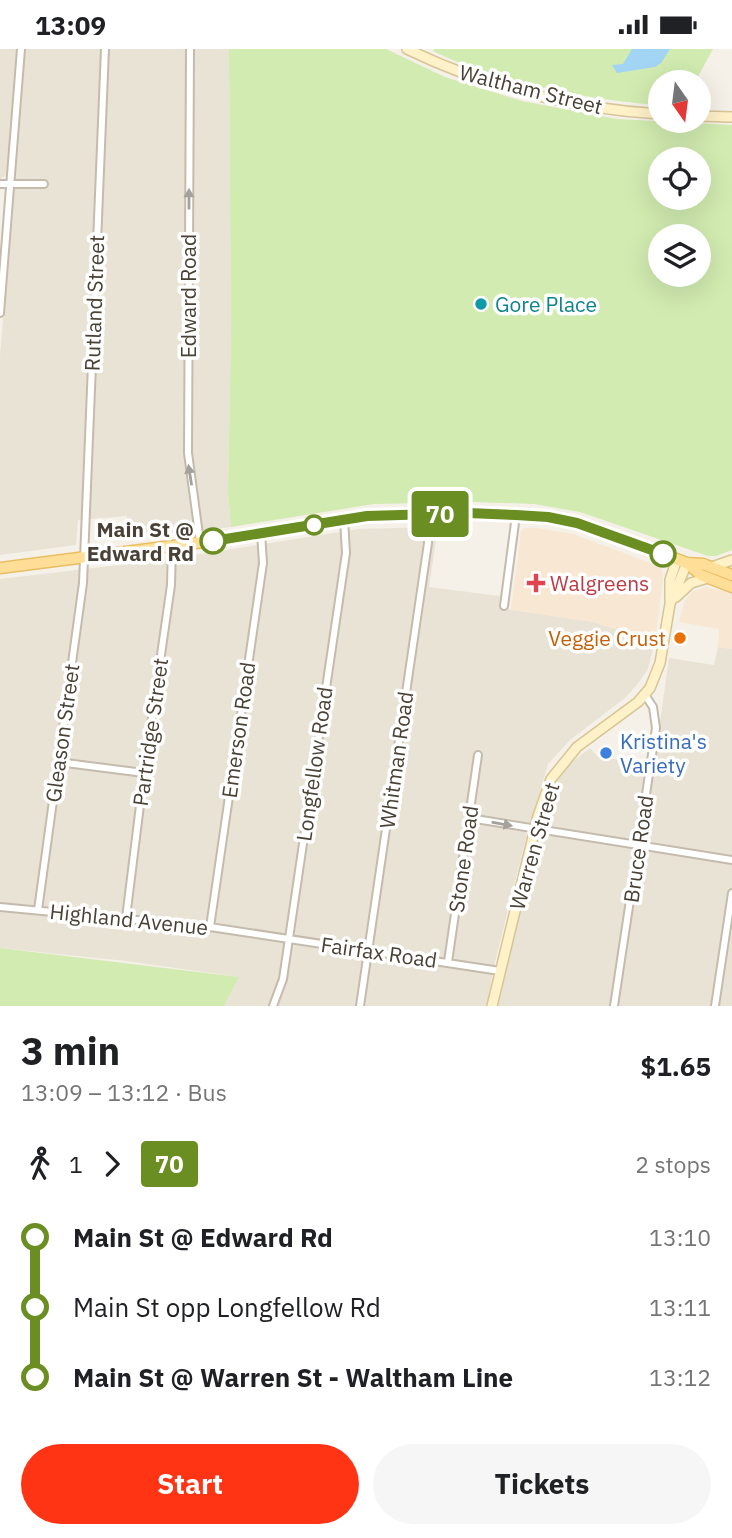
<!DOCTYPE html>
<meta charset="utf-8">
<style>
:root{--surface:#fff;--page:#f6f6f6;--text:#202124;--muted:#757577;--accent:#ff3415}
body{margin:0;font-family:"IBM Plex Sans",sans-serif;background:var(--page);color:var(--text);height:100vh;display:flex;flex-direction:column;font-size:26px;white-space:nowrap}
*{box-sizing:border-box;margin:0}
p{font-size:23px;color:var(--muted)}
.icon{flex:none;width:38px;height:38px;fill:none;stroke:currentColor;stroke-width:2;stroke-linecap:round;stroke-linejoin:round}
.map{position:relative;height:957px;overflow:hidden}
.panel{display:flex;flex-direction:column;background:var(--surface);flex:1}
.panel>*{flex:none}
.badge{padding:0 14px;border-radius:5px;font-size:24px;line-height:46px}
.needle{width:46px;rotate:166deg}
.fabs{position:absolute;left:648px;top:21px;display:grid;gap:14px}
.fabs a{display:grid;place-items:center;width:63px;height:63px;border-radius:50%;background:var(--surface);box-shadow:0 7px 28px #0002;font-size:35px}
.map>.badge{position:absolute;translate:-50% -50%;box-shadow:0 0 0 4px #fff}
.legs{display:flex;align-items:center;gap:10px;height:77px;padding:0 21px;font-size:23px}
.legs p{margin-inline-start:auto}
.summary{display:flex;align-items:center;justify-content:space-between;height:119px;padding:0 21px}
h1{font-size:38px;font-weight:700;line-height:52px}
.cta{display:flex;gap:14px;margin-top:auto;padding:14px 21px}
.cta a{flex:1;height:80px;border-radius:42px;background:var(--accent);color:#fff;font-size:28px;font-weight:700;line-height:80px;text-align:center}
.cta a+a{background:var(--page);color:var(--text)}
ul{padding:0 21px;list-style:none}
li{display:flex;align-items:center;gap:24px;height:70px;font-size:26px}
li i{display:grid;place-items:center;width:10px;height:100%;margin:0 9px;background:currentColor}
li i::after{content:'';width:18px;height:18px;margin:-9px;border:5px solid;border-radius:50%;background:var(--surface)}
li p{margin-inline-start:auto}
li:first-child i{background:linear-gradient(#0000 50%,currentColor 0)}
li:last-child i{background:linear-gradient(currentColor 50%,#0000 0)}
.status{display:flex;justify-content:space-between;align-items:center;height:49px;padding:0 35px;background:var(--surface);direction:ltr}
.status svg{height:19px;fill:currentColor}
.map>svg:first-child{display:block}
</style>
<div class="status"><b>13:09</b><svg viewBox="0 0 49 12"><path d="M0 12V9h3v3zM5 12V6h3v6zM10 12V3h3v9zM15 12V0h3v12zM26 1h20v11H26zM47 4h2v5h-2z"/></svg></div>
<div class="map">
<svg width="732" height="957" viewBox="0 0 732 957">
<rect width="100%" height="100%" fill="#f5f1e8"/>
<!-- residential -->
<path fill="#e9e3d6" d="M 0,0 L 229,0 L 231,284 L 228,444 L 231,478 L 126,491 L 127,467 L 78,471 L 76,496 L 0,506 L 0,307 L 15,120 L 0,130 Z
M 438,478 L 429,538 L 500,547 L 499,559 L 593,573 L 655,592 L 648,620 L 637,636 L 625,649 L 570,691 L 548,715 L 526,789 L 494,917 L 487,957 L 224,957 L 239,928 L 126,912 L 0,899 L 0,530 L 162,511 L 359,480 Z
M 718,598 L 732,600 L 732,957 L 496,957 L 544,765 L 552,740 L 568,716 L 590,699 L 598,708 L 654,715 L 669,609 L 714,616 Z"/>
<!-- commercial -->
<path fill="#f7e7d3" d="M 525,479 L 537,479 L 573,485 L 661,518 L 663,529 L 655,592 L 593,573 L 511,561 L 521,482 Z
M 706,538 L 732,544 L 732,600 L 718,598 L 719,580 L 679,573 L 685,551 L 692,543 Z"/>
<!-- green -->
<path fill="#d1ebb0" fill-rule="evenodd" d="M 229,0 L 386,0 L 445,28 L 522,52 L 617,70 L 732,76 L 732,501 L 716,507 L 708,507 L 580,463 L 534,455 L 475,453 L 374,455 L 231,478 L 228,444 L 231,284 ZM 660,110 L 698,110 L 698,149 L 660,149 ZM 660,187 L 698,187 L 698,226 L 660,226 Z
M 434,0 L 713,0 L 695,33 L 660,33 L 660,56 C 591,51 494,33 433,2 Z
M 0,899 L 239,928 L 224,957 L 0,957 Z"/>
<!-- water -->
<path fill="#a2d4f4" d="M 632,0 L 670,0 L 661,14 L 655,18 L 617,24 L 612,16 L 623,15 Z"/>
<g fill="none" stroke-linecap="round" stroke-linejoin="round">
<!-- street casing -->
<g stroke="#c4bbad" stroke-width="10">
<path id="street" d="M 190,0 L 188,404 L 200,493
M 0,135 L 44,135
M 0,264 L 21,0
M 504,557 L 516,466
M 58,713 L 144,724
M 469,769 L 732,811
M 0,858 L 210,878 L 500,922
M 38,861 L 83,534 L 105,0
M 126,869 L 144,724 L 171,536 L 172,497
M 210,878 L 263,514 L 261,484
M 448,913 L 478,706
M 273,957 L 283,930 L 346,504 L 344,470
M 360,957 L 428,494 L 428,465
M 614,957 L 656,679 L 653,658 L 645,646
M 715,957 L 732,844"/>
</g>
<!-- secondary casing -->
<g stroke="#d7c596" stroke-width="12">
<path id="secondary" d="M 407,0 C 485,38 573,60 660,65
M 698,67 L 732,68
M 712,518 L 732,511
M 676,548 L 691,534 L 708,529
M 670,553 L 670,531 L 677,510
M 492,957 L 538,767 L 551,730 L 577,698 L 638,653 L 650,639 L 660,614 L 670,555 L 687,514"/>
</g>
<!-- primary casing -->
<g stroke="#e9be62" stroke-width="13">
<path id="primary" d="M 687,514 L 701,526 L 732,538
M 0,519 L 219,491 L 367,467 L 468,465 L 540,467 L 563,471 L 618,488 L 687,514 L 703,515 L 732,526"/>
</g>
<!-- street -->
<use href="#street" stroke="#fff" stroke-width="6"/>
<!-- secondary -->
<use href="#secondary" stroke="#fff1c8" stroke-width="9"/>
<!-- primary -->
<use href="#primary" stroke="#ffdf97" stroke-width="10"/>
</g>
<!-- one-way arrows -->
<defs><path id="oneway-solid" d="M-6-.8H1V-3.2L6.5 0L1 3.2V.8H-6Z" transform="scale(1.75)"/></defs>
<g fill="#a4a09a">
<use href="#oneway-solid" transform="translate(189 150) rotate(-90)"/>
<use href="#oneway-solid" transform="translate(190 426) rotate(-99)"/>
<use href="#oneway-solid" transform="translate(502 775) rotate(10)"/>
</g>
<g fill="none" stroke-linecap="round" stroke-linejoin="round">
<!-- line-1 casing -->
<g stroke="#fff" stroke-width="16">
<path id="line-1" d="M 213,492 L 367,467 L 468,464 L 516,466 L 548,468 L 577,474 L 663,505"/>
</g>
<!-- line-1 -->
<use href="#line-1" stroke="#6b8e23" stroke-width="10"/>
</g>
<!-- markers -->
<circle fill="#0f9aa8" stroke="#fff" stroke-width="2.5" cx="481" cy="255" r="7"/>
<g fill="#fff" stroke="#6b8e23" stroke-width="3.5">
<circle cx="314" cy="476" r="9"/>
<circle cx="213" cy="492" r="12"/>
<circle cx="663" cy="505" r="12"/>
</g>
<path fill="#e0444e" stroke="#fff" stroke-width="2.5" d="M532.5 523.5h7v7h7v7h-7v7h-7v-7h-7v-7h7z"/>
<circle fill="#e8710a" stroke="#fff" stroke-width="2.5" cx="680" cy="589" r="7"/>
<circle fill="#3f7fe0" stroke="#fff" stroke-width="2.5" cx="606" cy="704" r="7"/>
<g text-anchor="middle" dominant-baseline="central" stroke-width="7" stroke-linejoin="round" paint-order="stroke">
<!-- street labels -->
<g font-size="21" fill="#494136" stroke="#fff">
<text transform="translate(531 40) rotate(14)">Waltham Street</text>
<text transform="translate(188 247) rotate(-90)">Edward Road</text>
<text transform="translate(94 254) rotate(-88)">Rutland Street</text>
<text transform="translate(238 681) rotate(-82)">Emerson Road</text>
<text transform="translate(150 683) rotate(-82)">Partridge Street</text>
<text transform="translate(62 684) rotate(-82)">Gleason Street</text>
<text transform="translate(396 711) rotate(-82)">Whitman Road</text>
<text transform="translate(314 715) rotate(-82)">Longfellow Road</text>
<text transform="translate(534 797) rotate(-74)">Warren Street</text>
<text transform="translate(638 800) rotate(-82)">Bruce Road</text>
<text transform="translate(463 810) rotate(-82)">Stone Road</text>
<text transform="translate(129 870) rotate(6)">Highland Avenue</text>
<text transform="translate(379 903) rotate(8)">Fairfax Road</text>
</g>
<!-- culture labels -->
<g font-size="21" fill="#0d838f" stroke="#fff" text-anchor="start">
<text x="495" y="255">Gore Place</text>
</g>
<!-- stop labels -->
<g font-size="21" font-weight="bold" fill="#494136" stroke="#fff" text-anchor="end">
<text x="194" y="480">Main St @<tspan x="194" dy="24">Edward Rd</tspan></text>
</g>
<!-- health labels -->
<g font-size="21" fill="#be3a42" stroke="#fff" text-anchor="start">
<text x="550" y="534">Walgreens</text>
</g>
<!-- food labels -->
<g font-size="21" fill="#c56008" stroke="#fff" text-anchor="end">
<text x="666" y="589">Veggie Crust</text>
</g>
<!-- shop labels -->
<g font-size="21" fill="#366cbe" stroke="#fff" text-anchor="start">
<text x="620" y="692">Kristina's<tspan x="620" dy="24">Variety</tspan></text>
</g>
</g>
</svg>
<div class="fabs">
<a><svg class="needle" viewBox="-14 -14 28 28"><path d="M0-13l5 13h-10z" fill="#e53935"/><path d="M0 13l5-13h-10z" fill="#757577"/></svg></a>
<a><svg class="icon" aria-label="locate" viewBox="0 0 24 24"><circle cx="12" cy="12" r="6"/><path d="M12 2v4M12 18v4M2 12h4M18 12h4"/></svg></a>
<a><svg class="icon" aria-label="layers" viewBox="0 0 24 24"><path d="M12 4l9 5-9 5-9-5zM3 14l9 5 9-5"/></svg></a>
</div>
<b class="badge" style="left:440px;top:465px;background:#6b8e23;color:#fff">70</b>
</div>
<section class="panel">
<div class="summary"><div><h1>3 min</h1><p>13:09 – 13:12 · Bus</p></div><b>$1.65</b></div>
<div class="legs"><svg class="icon" aria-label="walk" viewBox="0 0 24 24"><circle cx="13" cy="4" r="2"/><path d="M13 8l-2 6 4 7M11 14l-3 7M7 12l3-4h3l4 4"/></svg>1<svg class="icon" aria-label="forward" viewBox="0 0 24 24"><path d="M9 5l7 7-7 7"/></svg><b class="badge" style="background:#6b8e23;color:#fff">70</b><p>2 stops</p></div>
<ul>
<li><i style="color:#6b8e23"></i><b>Main St @ Edward Rd</b><p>13:10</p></li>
<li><i style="color:#6b8e23"></i><span>Main St opp Longfellow Rd</span><p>13:11</p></li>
<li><i style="color:#6b8e23"></i><b>Main St @ Warren St - Waltham Line</b><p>13:12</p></li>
</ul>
<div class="cta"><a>Start</a><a>Tickets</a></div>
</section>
